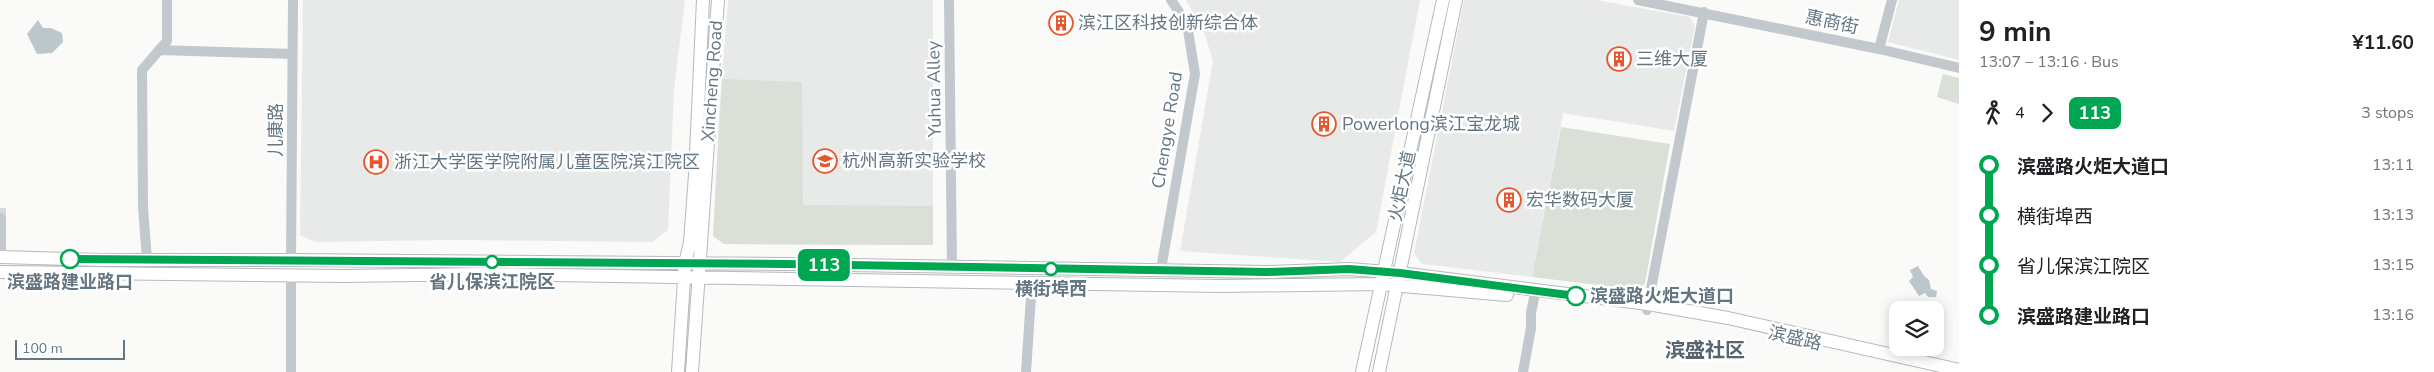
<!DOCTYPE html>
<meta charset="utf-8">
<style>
:root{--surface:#fff;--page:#f2f2f2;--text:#202124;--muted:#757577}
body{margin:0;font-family:"Nunito Sans","Noto Sans SC",sans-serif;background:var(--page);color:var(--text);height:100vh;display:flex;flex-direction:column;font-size:19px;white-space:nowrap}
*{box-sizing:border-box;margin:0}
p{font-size:16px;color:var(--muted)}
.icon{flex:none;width:28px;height:28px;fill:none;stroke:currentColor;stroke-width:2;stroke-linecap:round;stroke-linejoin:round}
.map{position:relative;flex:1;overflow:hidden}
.sheet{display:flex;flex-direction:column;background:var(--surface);width:475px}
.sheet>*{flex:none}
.badge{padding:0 10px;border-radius:8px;font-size:18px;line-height:32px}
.buttons{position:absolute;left:1889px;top:301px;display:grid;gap:10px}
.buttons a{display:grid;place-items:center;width:55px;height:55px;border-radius:10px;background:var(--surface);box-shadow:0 2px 12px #0003;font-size:25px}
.scale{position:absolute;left:15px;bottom:12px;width:110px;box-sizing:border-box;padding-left:5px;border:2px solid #657683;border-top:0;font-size:14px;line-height:18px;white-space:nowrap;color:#657683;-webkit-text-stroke:4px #fff;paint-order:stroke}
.map>.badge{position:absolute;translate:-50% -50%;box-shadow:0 0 0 2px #fff}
.legs{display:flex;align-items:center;gap:8px;height:55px;padding:0 20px;font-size:16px}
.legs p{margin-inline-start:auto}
.headline{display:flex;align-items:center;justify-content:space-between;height:85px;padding:0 20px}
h1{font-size:28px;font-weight:700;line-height:38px}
ul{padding:0 20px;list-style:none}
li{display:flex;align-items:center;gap:18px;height:50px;font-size:19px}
li i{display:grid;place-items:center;width:8px;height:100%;margin:0 6px;background:currentColor}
li i::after{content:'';width:12px;height:12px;margin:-6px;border:4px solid;border-radius:50%;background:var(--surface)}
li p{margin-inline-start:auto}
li:first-child i{background:linear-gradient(#0000 50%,currentColor 0)}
li:last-child i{background:linear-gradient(currentColor 50%,#0000 0)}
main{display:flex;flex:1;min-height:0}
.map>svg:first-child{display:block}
</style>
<main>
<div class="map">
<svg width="1959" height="372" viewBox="0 0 1959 372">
<rect width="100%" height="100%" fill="#fafaf8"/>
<!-- built -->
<path fill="#e8e9e9" d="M 303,0 L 685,0 L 674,90 L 668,230 L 652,242 L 449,240 L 315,242 L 300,235 Z
M 728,0 L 933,0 L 933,245 L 724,244 L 713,236 L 719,116 Z
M 1186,0 L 1420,0 L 1376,232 L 1340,262 L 1180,251 L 1213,61 L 1205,35 Z
M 1464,0 L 1596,0 L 1690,17 L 1695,26 L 1674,131 L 1563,113 L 1532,277 L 1422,264 L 1414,253 Z
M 1899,0 L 1959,0 L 1959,60 L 1888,42 Z"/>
<!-- green -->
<path fill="#dadfd7" d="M 1943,74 L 1959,78 L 1959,104 L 1937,97 Z
M 722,79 L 802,82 L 803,205 L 933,206 L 933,245 L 724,244 L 713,236 Z
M 1561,127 L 1670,144 L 1645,283 L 1639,290 L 1532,277 Z"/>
<!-- water -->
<path fill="#bbc7cb" d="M 38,20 L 43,28 L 51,28 L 62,33 L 63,42 L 52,53 L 37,54 L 27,34 Z
M 1918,266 L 1924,276 L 1929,280 L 1931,289 L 1937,291 L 1936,297 L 1928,297 L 1925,293 L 1919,296 L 1909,281 L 1913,277 L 1910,270 Z"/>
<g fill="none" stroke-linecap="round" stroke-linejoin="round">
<!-- minor-tunnel -->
<path stroke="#d5d9db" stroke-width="10" stroke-dasharray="10 5" stroke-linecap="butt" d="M 1,218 L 1,204"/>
<!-- major casing -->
<g stroke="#b5babe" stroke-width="14">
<path id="major" d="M 0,257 L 103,260 L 291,260 L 785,264 L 1267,272 L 1349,269 L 1400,273 L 1648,304 L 1728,318 L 1959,370
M 0,272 L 343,276 L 486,274 L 1220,286 L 1380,284 L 1507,295
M 678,372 L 685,264 L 690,242 L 695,175 L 703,0
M 692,372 L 718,0
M 1362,372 L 1443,0
M 1379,372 L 1456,0"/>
</g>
<!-- minor -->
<path stroke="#c3c8cc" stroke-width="10" d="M 949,0 L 952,267
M 1638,0 L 1879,49 L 1959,68
M 1879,49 L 1892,0
M 159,50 L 292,54
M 1,218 L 1,257
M 147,260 L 143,207 L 142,70 L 167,41 L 167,0
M 291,260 L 293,0
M 1161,269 L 1195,74 L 1187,24 L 1171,0
M 1647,310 L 1704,12
M 291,372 L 291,275
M 1026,372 L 1032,282
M 1523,372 L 1531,328 L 1531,313 L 1534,298"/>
<!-- major -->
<use href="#major" stroke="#fff" stroke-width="12"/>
</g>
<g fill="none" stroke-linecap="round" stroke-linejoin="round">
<!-- line-1 casing -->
<g stroke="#fff" stroke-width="11">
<path id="line-1" d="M 70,259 L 785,264 L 1267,272 L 1349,269 L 1400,273 L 1576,296"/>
</g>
<!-- line-1 -->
<use href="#line-1" stroke="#00a651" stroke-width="8"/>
</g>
<!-- icons -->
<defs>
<g id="building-ring" transform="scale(1.25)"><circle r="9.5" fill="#fff" stroke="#e4572e" stroke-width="1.5"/><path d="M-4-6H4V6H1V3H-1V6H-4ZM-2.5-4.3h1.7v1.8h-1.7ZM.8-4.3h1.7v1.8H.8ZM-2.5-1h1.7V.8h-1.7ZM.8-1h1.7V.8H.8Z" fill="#e4572e"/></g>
<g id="school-ring" transform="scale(1.25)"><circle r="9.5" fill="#fff" stroke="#e4572e" stroke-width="1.5"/><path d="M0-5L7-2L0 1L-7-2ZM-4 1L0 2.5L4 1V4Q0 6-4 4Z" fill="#e4572e"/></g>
<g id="hospital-ring" transform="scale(1.25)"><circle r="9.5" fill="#fff" stroke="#e4572e" stroke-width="1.5"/><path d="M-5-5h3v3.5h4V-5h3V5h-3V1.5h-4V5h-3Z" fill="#e4572e"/></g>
</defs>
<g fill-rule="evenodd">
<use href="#building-ring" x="1061" y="23"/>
<use href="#building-ring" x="1619" y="59"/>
<use href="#building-ring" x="1324" y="124"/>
<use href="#school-ring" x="825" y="161"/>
<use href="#hospital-ring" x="376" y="162"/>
<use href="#building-ring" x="1509" y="200"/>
</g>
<!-- markers -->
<g fill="#fff" stroke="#00a651" stroke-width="2.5">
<circle cx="70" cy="259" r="9"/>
<circle cx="492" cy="262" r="6"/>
<circle cx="1051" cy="269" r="6"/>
<circle cx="1576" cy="296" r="9"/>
</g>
<g text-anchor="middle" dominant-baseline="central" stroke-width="5" stroke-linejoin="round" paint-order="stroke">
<!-- street labels -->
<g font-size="18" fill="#657683" stroke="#fff">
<text transform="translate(1832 22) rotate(12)">惠商街</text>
<text transform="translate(712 81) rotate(-86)">Xincheng Road</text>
<text transform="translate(934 89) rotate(-91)">Yuhua Alley</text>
<text transform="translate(276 130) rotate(-90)">儿康路</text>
<text transform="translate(1167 130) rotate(-81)">Chengye Road</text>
<text transform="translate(1402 186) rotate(-78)">火炬大道</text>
<text transform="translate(1795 338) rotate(13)">滨盛路</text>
</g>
<!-- poi labels -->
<g font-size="18" fill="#657683" stroke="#fff" text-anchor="start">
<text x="1078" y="23">滨江区科技创新综合体</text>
<text x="1636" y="59">三维大厦</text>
<text x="1342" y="124">Powerlong滨江宝龙城</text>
<text x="842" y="161">杭州高新实验学校</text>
<text x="394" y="162">浙江大学医学院附属儿童医院滨江院区</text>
<text x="1526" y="200">宏华数码大厦</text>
</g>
<!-- stop labels -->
<g font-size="18" font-weight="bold" fill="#657683" stroke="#fff">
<text x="70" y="282">滨盛路建业路口</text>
<text x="492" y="282">省儿保滨江院区</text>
<text x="1051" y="289">横街埠西</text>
<text x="1590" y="296" text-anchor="start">滨盛路火炬大道口</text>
</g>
<!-- quarter labels -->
<g font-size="20" font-weight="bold" fill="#57646e" stroke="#fff">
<text x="1705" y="350">滨盛社区</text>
</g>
</g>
</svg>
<div class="buttons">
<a><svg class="icon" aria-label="layers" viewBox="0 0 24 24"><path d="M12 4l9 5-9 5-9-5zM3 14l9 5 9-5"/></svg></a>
</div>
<div class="scale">100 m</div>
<b class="badge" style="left:824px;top:265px;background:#00a651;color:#fff">113</b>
</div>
<section class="sheet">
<div class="headline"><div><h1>9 min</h1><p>13:07 – 13:16 · Bus</p></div><b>¥11.60</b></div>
<div class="legs"><svg class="icon" aria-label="walk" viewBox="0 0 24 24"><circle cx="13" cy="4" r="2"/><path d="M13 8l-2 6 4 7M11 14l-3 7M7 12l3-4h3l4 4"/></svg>4<svg class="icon" aria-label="forward" viewBox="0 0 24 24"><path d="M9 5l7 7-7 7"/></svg><b class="badge" style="background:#00a651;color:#fff">113</b><p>3 stops</p></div>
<ul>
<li><i style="color:#00a651"></i><b>滨盛路火炬大道口</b><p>13:11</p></li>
<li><i style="color:#00a651"></i><span>横街埠西</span><p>13:13</p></li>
<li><i style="color:#00a651"></i><span>省儿保滨江院区</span><p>13:15</p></li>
<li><i style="color:#00a651"></i><b>滨盛路建业路口</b><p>13:16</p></li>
</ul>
</section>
</main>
